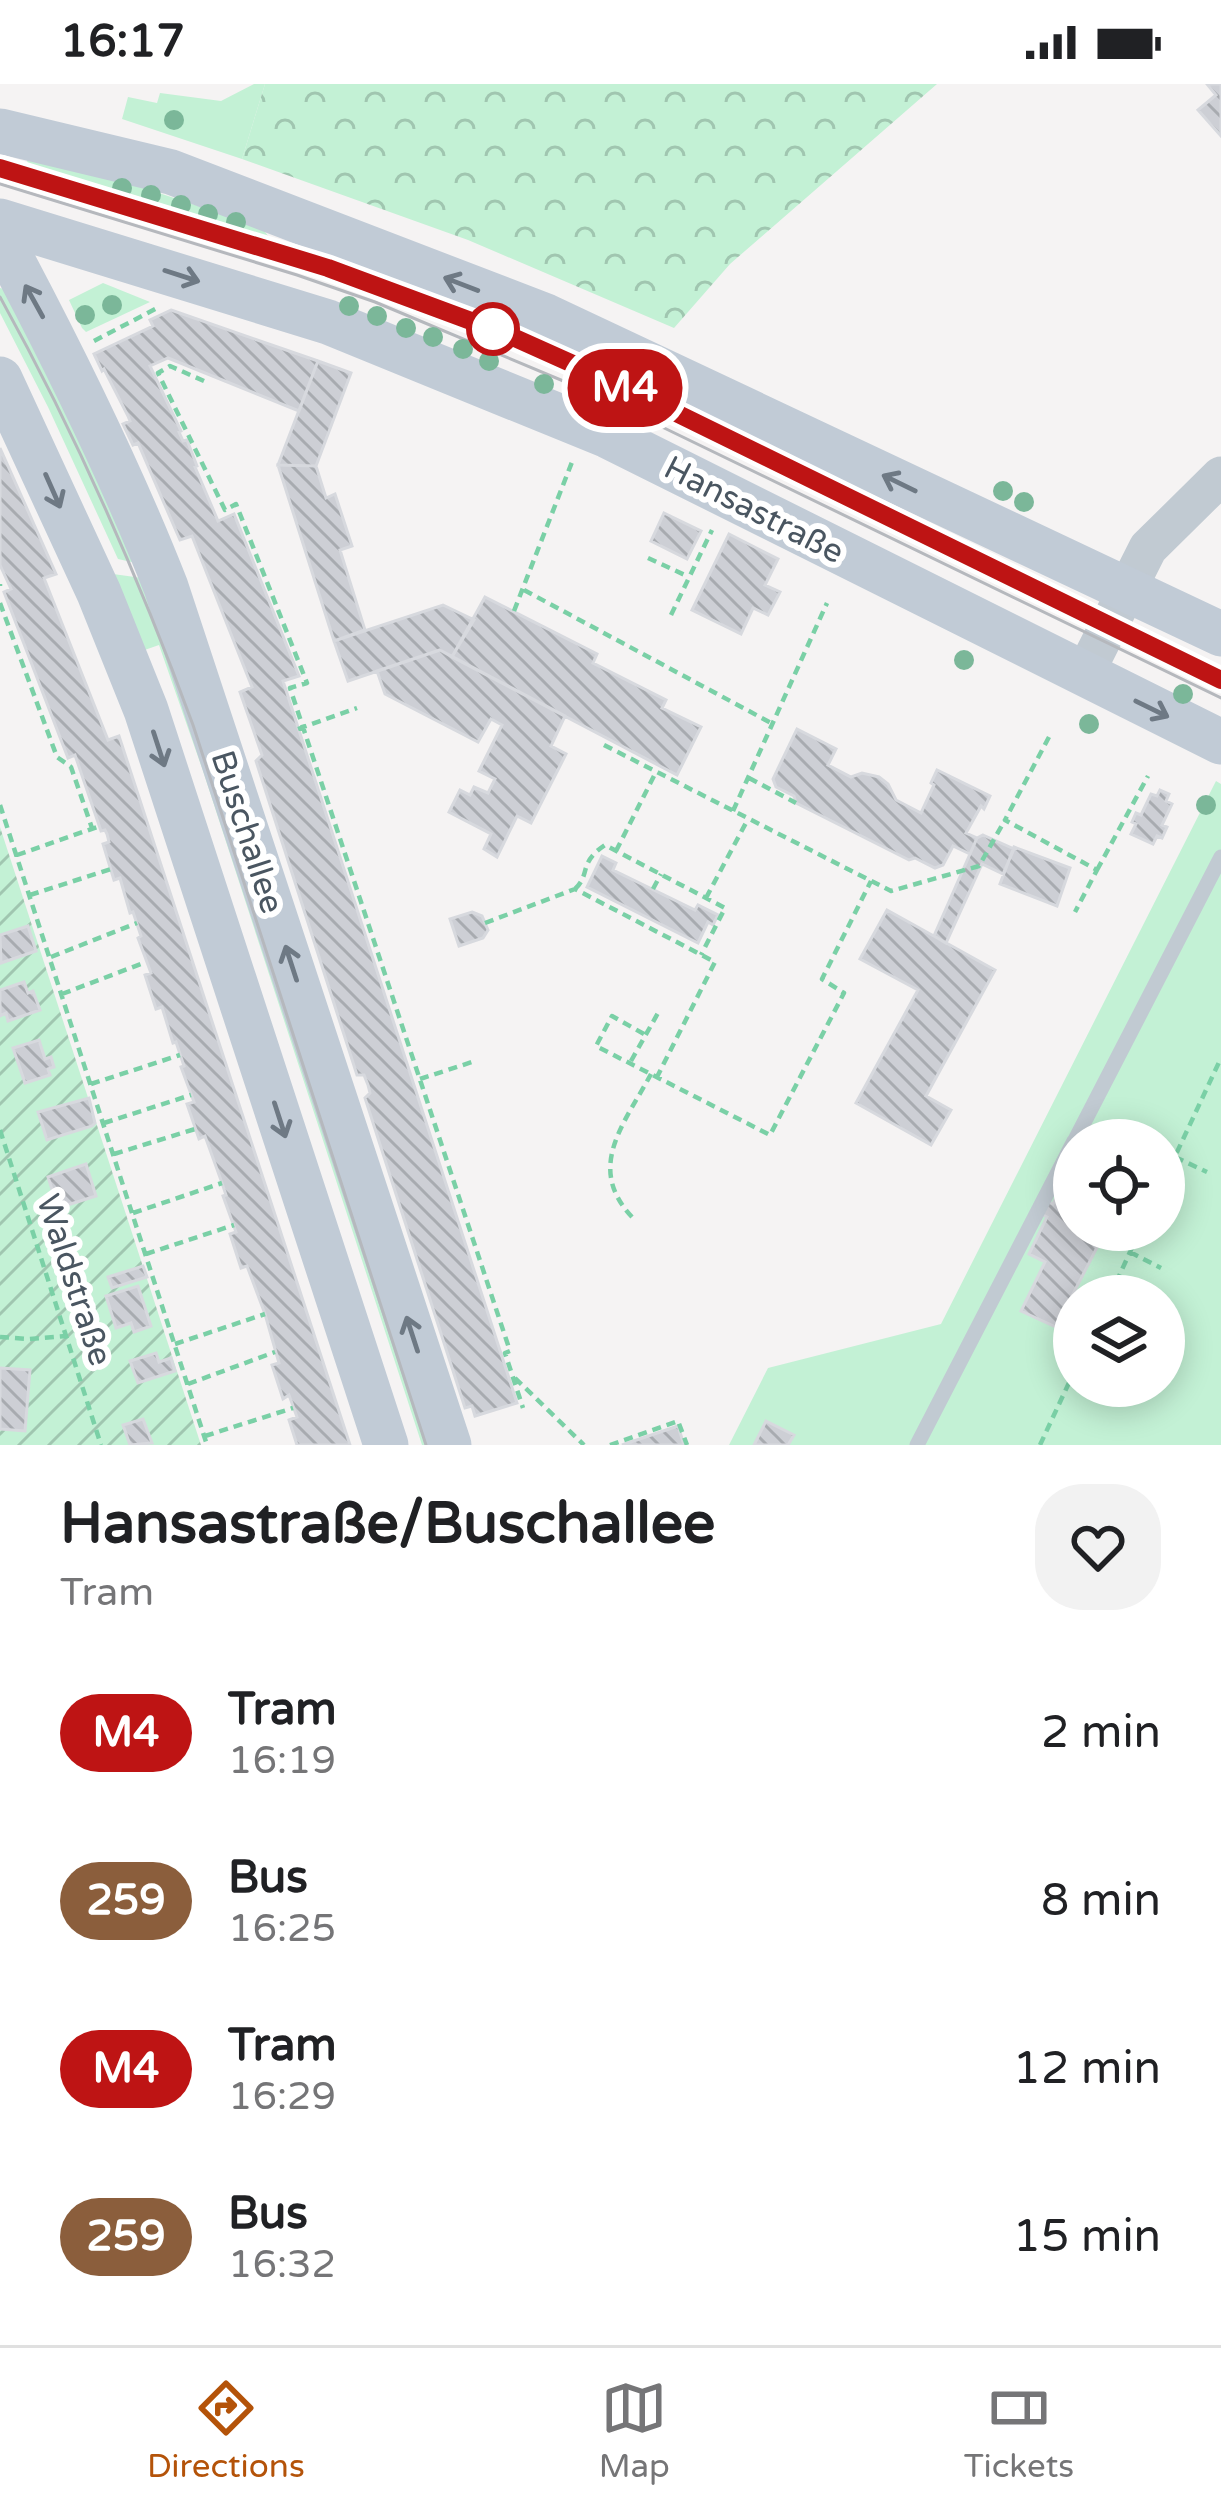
<!DOCTYPE html>
<meta charset="utf-8">
<style>
:root{--surface:#fff;--page:#f2f2f2;--text:#202124;--muted:#757577;--line:#e0e0e0;--accent:#b45309}
body{margin:0;font-family:"Varela Round",sans-serif;background:var(--page);color:var(--text);height:100vh;display:flex;flex-direction:column;font-size:45px;white-space:nowrap}
*{box-sizing:border-box;margin:0}
p{font-size:39px;color:var(--muted)}
.icon{flex:none;width:66px;height:66px;fill:none;stroke:currentColor;stroke-width:2;stroke-linecap:round;stroke-linejoin:round}
.map{position:relative;height:1361px;overflow:hidden}
.details{display:flex;flex-direction:column;background:var(--surface);flex:1}
.details>*{flex:none}
.badge{padding:0 24px;border-radius:39px;font-size:42px;line-height:78px}
.tools{position:absolute;left:1053px;top:1035px;display:grid;gap:24px}
.tools a{display:grid;place-items:center;width:132px;height:132px;border-radius:50%;background:var(--surface);box-shadow:0 6px 30px #0003;font-size:60px}
.map>.badge{position:absolute;translate:-50% -50%;box-shadow:0 0 0 6px #fff}
.round{display:grid;place-items:center;flex:none;width:126px;height:126px;border-radius:48px;background:var(--page)}
.headline{display:flex;align-items:center;justify-content:space-between;height:204px;padding:0 60px}
h1{font-size:57px;font-weight:700;line-height:90px}
ul{padding:0;list-style:none}
li{display:flex;align-items:center;gap:36px;height:168px;padding:0 60px}
li div{flex:1}
li b{display:block;font-size:45px}
li em{font-style:normal}
li .badge{min-width:132px;font-weight:700;text-align:center}
.status{display:flex;justify-content:space-between;align-items:center;height:84px;padding:0 60px;background:var(--surface);direction:ltr}
.status svg{height:33px;fill:currentColor}
.menu{display:flex;justify-content:space-around;align-items:center;height:168px;border-top:3px solid var(--line);background:var(--surface);font-size:33px;color:var(--muted)}
.menu a{display:grid;justify-items:center;gap:6px}
.menu .current{color:var(--accent)}
.map>svg:first-child{display:block}
</style>
<div class="status"><b>16:17</b><svg viewBox="0 0 49 12"><path d="M0 12V9h3v3zM5 12V6h3v6zM10 12V3h3v9zM15 12V0h3v12zM26 1h20v11H26zM47 4h2v5h-2z"/></svg></div>
<div class="map">
<svg width="1221" height="1361" viewBox="0 0 1221 1361">
<defs>
<pattern id="park-crowns" width="20" height="18" patternUnits="userSpaceOnUse" patternTransform="scale(3)"><rect width="20" height="18" fill="#c3f1d5"/><path d="M2 6a3 3 0 1 1 6 0M12 15a3 3 0 1 1 6 0" fill="none" stroke="#a0c6b0"/></pattern>
<pattern id="garden-furrows" width="10" height="10" patternUnits="userSpaceOnUse" patternTransform="scale(3)"><rect width="10" height="10" fill="#c3f1d5"/><path d="M-1 1l2-2M0 10L10 0M9 11l2-2" fill="none" stroke="#a0c6b0"/></pattern>
<pattern id="building-back-hatch" width="6" height="6" patternUnits="userSpaceOnUse" patternTransform="scale(3)"><rect width="6" height="6" fill="#cdcfd5"/><path d="M-1 5l2 2M0 0l6 6M5-1l2 2" fill="none" stroke="#a8abb0"/></pattern>
</defs>
<rect width="100%" height="100%" fill="#f5f3f3"/>
<!-- grass -->
<path fill="#c3f1d5" fill-rule="evenodd" d="M 254,0 L 265,0 L 242,75 L 122,35 L 128,13 L 157,19 L 160,9 L 221,17 Z
M 26,71 L 135,101 L 261,143 L 273,158 L 28,81 Z
M 103,199 L 150,218 L 86,248 L 82,244 L 69,216 Z
M 0,204 L 4,205 L 24,230 L 136,479 L 118,475 L 48,323 L 0,229 Z
M 113,490 L 142,494 L 433,1361 L 422,1361 L 203,687 L 159,561 L 136,569 Z
M 1216,697 L 1221,700 L 1221,1361 L 729,1361 L 768,1284 L 941,1240 ZM 1074,1056 L 1164,1056 L 1164,1146 L 1074,1146 ZM 1074,1212 L 1164,1212 L 1164,1302 L 1074,1302 Z"/>
<!-- park -->
<path fill="url(#park-crowns)" d="M 265,0 L 937,0 L 730,180 L 674,244 L 468,156 L 242,75 Z"/>
<!-- garden -->
<path fill="url(#garden-furrows)" d="M 0,743 L 201,1361 L 0,1361 Z"/>
<!-- building -->
<path fill="url(#building-back-hatch)" stroke="#d7d9de" stroke-width="3" d="M 1207,0 L 1221,0 L 1221,52 L 1198,26 L 1216,11 Z
M 171,226 L 318,277 L 299,327 L 168,274 L 150,282 L 181,347 L 179,348 L 183,357 L 187,356 L 197,382 L 195,383 L 218,437 L 234,430 L 299,592 L 283,597 L 517,1319 L 475,1332 L 472,1322 L 465,1324 L 365,1014 L 370,1009 L 368,1001 L 364,991 L 357,991 L 256,677 L 262,671 L 240,608 L 252,603 L 192,452 L 180,456 L 138,359 L 133,361 L 123,340 L 130,337 L 128,332 L 104,285 L 102,287 L 94,270 L 153,242 L 150,236 Z
M 318,277 L 351,289 L 316,382 L 278,381 Z
M 0,364 L 56,490 L 44,494 L 108,656 L 119,652 L 350,1361 L 297,1361 L 289,1336 L 297,1333 L 289,1311 L 283,1315 L 272,1281 L 279,1279 L 265,1230 L 247,1182 L 241,1184 L 230,1150 L 236,1148 L 223,1112 L 226,1111 L 222,1099 L 205,1052 L 199,1055 L 187,1020 L 194,1018 L 181,983 L 184,982 L 176,958 L 173,959 L 162,923 L 156,925 L 145,891 L 151,889 L 138,854 L 141,852 L 133,828 L 130,829 L 120,794 L 114,796 L 103,760 L 109,758 L 107,750 L 105,746 L 101,747 L 75,671 L 68,674 L 4,508 L 11,505 L 0,481 Z
M 278,381 L 316,382 L 326,414 L 335,410 L 352,462 L 340,466 L 365,546 L 334,557 Z
M 664,429 L 701,447 L 687,475 L 651,457 Z
M 729,450 L 778,475 L 765,501 L 780,508 L 768,531 L 753,524 L 741,550 L 692,526 Z
M 485,513 L 597,570 L 593,579 L 666,616 L 662,624 L 701,643 L 677,691 L 452,573 Z
M 443,521 L 474,536 L 452,573 L 440,566 L 348,597 L 334,557 Z
M 440,566 L 565,632 L 551,662 L 566,670 L 531,739 L 517,732 L 497,773 L 484,765 L 491,750 L 449,728 L 460,706 L 470,711 L 474,703 L 488,709 L 495,695 L 479,687 L 502,641 L 491,635 L 478,658 L 385,610 L 377,587 Z
M 797,645 L 836,665 L 828,681 L 851,693 L 862,689 L 879,693 L 888,700 L 896,716 L 921,729 L 934,701 L 931,699 L 937,686 L 990,712 L 984,725 L 981,722 L 966,749 L 977,754 L 970,770 L 953,762 L 943,781 L 935,784 L 915,774 L 909,776 L 796,719 L 794,712 L 776,703 L 773,695 Z
M 1160,706 L 1169,710 L 1166,717 L 1172,720 L 1162,741 L 1167,743 L 1162,754 L 1157,752 L 1153,760 L 1131,750 L 1136,740 L 1132,738 L 1136,729 L 1141,731 L 1151,710 L 1157,712 Z
M 983,751 L 1014,765 L 1003,790 L 982,780 L 946,859 L 934,852 L 977,754 Z
M 1014,763 L 1070,784 L 1057,822 L 1000,800 Z
M 602,772 L 616,779 L 613,786 L 695,826 L 698,821 L 718,831 L 713,841 L 708,838 L 698,859 L 587,803 Z
M 887,826 L 995,886 L 926,1012 L 951,1026 L 931,1061 L 856,1019 L 918,906 L 860,875 Z
M 472,828 L 482,832 L 488,846 L 483,854 L 459,862 L 450,835 Z
M 28,842 L 36,867 L 1,879 L 0,851 Z
M 24,898 L 28,909 L 33,907 L 40,926 L 8,937 L 6,929 L 0,932 L 0,906 Z
M 39,956 L 45,975 L 51,973 L 54,983 L 48,985 L 50,991 L 25,999 L 13,964 Z
M 89,1014 L 95,1039 L 92,1042 L 47,1056 L 38,1028 Z
M 86,1080 L 96,1112 L 58,1124 L 48,1093 Z
M 1070,1084 L 1074,1086 L 1074,1146 L 1106,1146 L 1056,1243 L 1021,1227 L 1045,1178 L 1029,1170 L 1047,1133 L 1041,1130 L 1047,1117 L 1053,1120 Z
M 143,1182 L 147,1193 L 112,1204 L 108,1193 Z
M 138,1202 L 151,1242 L 134,1248 L 131,1239 L 116,1244 L 106,1212 Z
M 156,1269 L 159,1278 L 171,1274 L 175,1287 L 138,1299 L 130,1277 Z
M 0,1284 L 30,1286 L 25,1347 L 0,1345 Z
M 143,1335 L 152,1359 L 130,1361 L 123,1341 Z
M 766,1337 L 794,1351 L 788,1361 L 754,1361 Z
M 678,1342 L 684,1361 L 622,1361 Z"/>
<g fill="none" stroke-linecap="round" stroke-linejoin="round">
<!-- path -->
<path stroke="#7ad0a6" stroke-width="4.5" stroke-dasharray="9 6" stroke-linecap="butt" d="M 94,257 L 159,223
M 204,297 L 170,282 L 158,289 L 225,426 L 236,420 L 307,599 L 290,604 L 510,1267 L 505,1269 L 523,1324
M 648,474 L 687,492
M 0,500 L 0,502
M 524,506 L 773,640
M 0,519 L 57,673 L 71,683 L 92,744
M 514,527 L 572,378
M 671,531 L 712,446
M 298,645 L 357,624
M 1049,653 L 1005,736 L 1097,786 L 1075,828
M 604,661 L 891,807 L 979,782 L 1005,736
M 749,694 L 796,719
M 0,721 L 207,1361
M 733,727 L 827,519
M 616,767 L 656,688
M 17,771 L 100,742
M 1097,786 L 1148,692
M 575,805 C 591,790 578,779 605,761 L 725,824 L 701,871
M 653,805 L 661,790
M 30,811 L 111,785
M 706,814 L 748,735
M 485,839 L 575,805 L 715,878 L 657,993
M 51,873 L 137,839
M 62,910 L 146,878
M 644,950 L 612,932 L 596,962 L 770,1051 L 844,909 L 822,895 L 871,797
M 631,977 L 658,929
M 420,995 L 472,978
M 91,1000 L 180,971
M 104,1039 L 191,1011
M 0,1046 L 101,1361
M 114,1070 L 195,1045
M 1175,1073 L 1207,1088
M 1164,1096 L 1221,974
M 133,1129 L 222,1099
M 632,1133 C 585,1083 625,1039 651,990
M 1130,1168 L 1161,1184
M 146,1170 L 234,1141
M 1110,1212 L 1140,1146
M 0,1253 L 29,1255 L 66,1252
M 175,1260 L 265,1230
M 515,1294 L 584,1361
M 188,1300 L 275,1268
M 205,1352 L 293,1324
M 610,1361 L 678,1337 L 687,1361
M 1040,1361 L 1074,1288"/>
<!-- service -->
<path stroke="#c1cad2" stroke-width="15" d="M 1075,1056 L 1221,773
M 917,1361 L 1074,1057"/>
<!-- tertiary -->
<path stroke="#c1cad2" stroke-width="39" d="M 1084,591 L 1148,464 L 1221,392"/>
<!-- secondary -->
<path stroke="#c1cbd6" stroke-width="45" d="M 0,47 L 171,88 L 546,232 L 1221,550
M 0,137 L 328,238 L 608,352 L 1221,658
M 0,153 C 61,267 119,383 166,503 L 449,1361
M 0,295 L 99,509 L 146,626 L 386,1361"/>
<!-- tram -->
<path stroke="#b5b8bd" stroke-width="3" d="M 0,100 L 297,191 L 375,218 L 592,309 L 1221,614
M 378,201 L 506,250 L 724,353
M 0,213 C 76,350 139,494 193,641 L 426,1361
M 918,448 L 1128,550"/>
</g>
<!-- trees -->
<g fill="#7bb799">
<circle cx="174" cy="36" r="10"/>
<circle cx="122" cy="104" r="10"/>
<circle cx="151" cy="111" r="10"/>
<circle cx="181" cy="121" r="10"/>
<circle cx="208" cy="130" r="10"/>
<circle cx="236" cy="138" r="10"/>
<circle cx="112" cy="221" r="10"/>
<circle cx="349" cy="222" r="10"/>
<circle cx="85" cy="231" r="10"/>
<circle cx="377" cy="232" r="10"/>
<circle cx="406" cy="244" r="10"/>
<circle cx="433" cy="253" r="10"/>
<circle cx="463" cy="265" r="10"/>
<circle cx="489" cy="277" r="10"/>
<circle cx="544" cy="300" r="10"/>
<circle cx="1003" cy="407" r="10"/>
<circle cx="1024" cy="418" r="10"/>
<circle cx="964" cy="576" r="10"/>
<circle cx="1183" cy="610" r="10"/>
<circle cx="1089" cy="640" r="10"/>
<circle cx="1206" cy="721" r="10"/>
</g>
<!-- one-way arrows -->
<defs><path id="oneway-shaft" d="M-6 0H5M1.5-3L5.5 0L1.5 3" fill="none" stroke-width="1.6" stroke-linecap="round" stroke-linejoin="round" transform="scale(3)"/></defs>
<g stroke="#6e7984">
<use href="#oneway-shaft" transform="translate(182 192) rotate(18)"/>
<use href="#oneway-shaft" transform="translate(461 200) rotate(-159)"/>
<use href="#oneway-shaft" transform="translate(34 217) rotate(-119)"/>
<use href="#oneway-shaft" transform="translate(899 399) rotate(-154)"/>
<use href="#oneway-shaft" transform="translate(53 407) rotate(66)"/>
<use href="#oneway-shaft" transform="translate(1152 625) rotate(26)"/>
<use href="#oneway-shaft" transform="translate(159 665) rotate(72)"/>
<use href="#oneway-shaft" transform="translate(291 879) rotate(-108)"/>
<use href="#oneway-shaft" transform="translate(280 1036) rotate(72)"/>
<use href="#oneway-shaft" transform="translate(412 1250) rotate(-108)"/>
</g>
<g fill="none" stroke-linecap="round" stroke-linejoin="round">
<!-- line casing -->
<g stroke="#fff" stroke-width="27">
<path id="line" d="M 0,84 L 328,184 L 506,250 L 613,298 L 1221,596"/>
</g>
<!-- line -->
<use href="#line" stroke="#be1414" stroke-width="18"/>
</g>
<!-- markers -->
<circle fill="#fff" stroke="#be1414" stroke-width="6" cx="493" cy="245" r="24"/>
<g text-anchor="middle" dominant-baseline="central" stroke-width="12" stroke-linejoin="round" paint-order="stroke">
<!-- street labels -->
<g font-size="33" fill="#4a5661" stroke="#fff">
<text transform="translate(754 426) rotate(27)">Hansastraße</text>
<text transform="translate(247 748) rotate(72)">Buschallee</text>
<text transform="translate(74 1196) rotate(72)">Waldstraße</text>
</g>
</g>
</svg>
<div class="tools">
<a><svg class="icon" aria-label="locate" viewBox="0 0 24 24"><circle cx="12" cy="12" r="6"/><path d="M12 2v4M12 18v4M2 12h4M18 12h4"/></svg></a>
<a><svg class="icon" aria-label="layers" viewBox="0 0 24 24"><path d="M12 4l9 5-9 5-9-5zM3 14l9 5 9-5"/></svg></a>
</div>
<b class="badge" style="left:625px;top:304px;background:#be1414;color:#fff">M4</b>
</div>
<section class="details">
<div class="headline"><div><h1>Hansastraße/Buschallee</h1><p>Tram</p></div><a class="round"><svg class="icon" aria-label="heart" viewBox="0 0 24 24"><path d="M12 20l-8-8c-3-5 5-10 8-4 3-6 11-1 8 4z"/></svg></a></div>
<ul>
<li><span class="badge" style="background:#be1414;color:#fff">M4</span><div><b>Tram</b><p>16:19</p></div><em>2 min</em></li>
<li><span class="badge" style="background:#8b5e3c;color:#fff">259</span><div><b>Bus</b><p>16:25</p></div><em>8 min</em></li>
<li><span class="badge" style="background:#be1414;color:#fff">M4</span><div><b>Tram</b><p>16:29</p></div><em>12 min</em></li>
<li><span class="badge" style="background:#8b5e3c;color:#fff">259</span><div><b>Bus</b><p>16:32</p></div><em>15 min</em></li>
</ul>
</section>
<nav class="menu">
<a class="current"><svg class="icon" aria-label="directions" viewBox="0 0 24 24"><path d="M12 3l9 9-9 9-9-9zM9 14v-3h6M13 9l2 2-2 2"/></svg>Directions</a>
<a><svg class="icon" aria-label="map" viewBox="0 0 24 24"><path d="M3 6l6-2 6 2 6-2v14l-6 2-6-2-6 2zM9 4v14M15 6v14"/></svg>Map</a>
<a><svg class="icon" aria-label="tickets" viewBox="0 0 24 24"><path d="M3 7h18v10H3zM15 7v10"/></svg>Tickets</a>
</nav>
